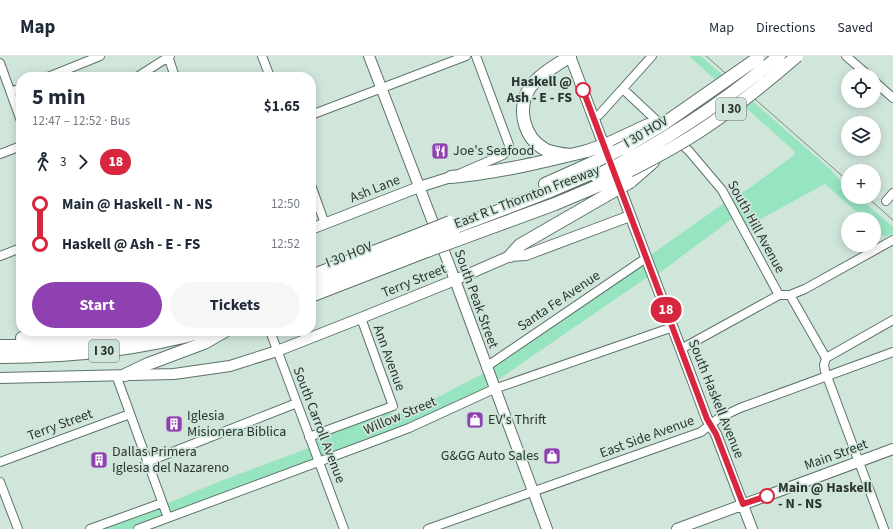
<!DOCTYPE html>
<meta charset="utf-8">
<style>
:root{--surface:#fff;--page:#f6f6f7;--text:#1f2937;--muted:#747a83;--line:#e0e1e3;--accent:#8f41b1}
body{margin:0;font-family:"Source Sans 3",sans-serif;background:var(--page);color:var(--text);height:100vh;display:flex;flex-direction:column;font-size:15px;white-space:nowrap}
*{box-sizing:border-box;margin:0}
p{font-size:13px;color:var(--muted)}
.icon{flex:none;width:22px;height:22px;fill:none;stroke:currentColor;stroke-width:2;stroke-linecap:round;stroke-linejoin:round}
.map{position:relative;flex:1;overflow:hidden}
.panel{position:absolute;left:16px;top:16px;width:300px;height:264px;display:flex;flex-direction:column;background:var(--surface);border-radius:16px;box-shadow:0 2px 10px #0003}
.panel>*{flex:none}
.badge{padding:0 8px;border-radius:13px;font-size:14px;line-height:26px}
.tools{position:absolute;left:841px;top:12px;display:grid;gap:8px}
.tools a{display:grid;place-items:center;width:40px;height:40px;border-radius:50%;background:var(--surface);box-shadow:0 2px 10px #0003;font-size:20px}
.map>.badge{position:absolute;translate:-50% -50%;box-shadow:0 0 0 2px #fff}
.legs{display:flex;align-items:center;gap:6px;height:44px;padding:0 16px;font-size:13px}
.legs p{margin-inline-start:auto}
.head{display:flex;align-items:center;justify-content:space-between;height:68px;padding:0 16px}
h1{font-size:22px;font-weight:700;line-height:30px}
.button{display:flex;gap:8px;margin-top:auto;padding:8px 16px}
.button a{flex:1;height:46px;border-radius:24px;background:var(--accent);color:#fff;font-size:16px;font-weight:700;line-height:46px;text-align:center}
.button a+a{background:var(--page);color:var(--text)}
ul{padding:0 16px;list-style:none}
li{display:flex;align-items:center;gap:14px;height:40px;font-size:15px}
li i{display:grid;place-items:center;width:6px;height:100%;margin:0 5px;background:currentColor}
li i::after{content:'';width:10px;height:10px;margin:-5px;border:3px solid;border-radius:50%;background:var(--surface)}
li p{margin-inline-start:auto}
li:first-child i{background:linear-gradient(#0000 50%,currentColor 0)}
li:last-child i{background:linear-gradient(currentColor 50%,#0000 0)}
header{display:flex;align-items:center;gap:24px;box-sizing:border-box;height:56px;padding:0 20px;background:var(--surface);border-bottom:1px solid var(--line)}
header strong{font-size:19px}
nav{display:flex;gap:22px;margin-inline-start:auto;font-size:14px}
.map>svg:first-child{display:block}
</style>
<header>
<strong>Map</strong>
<nav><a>Map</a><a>Directions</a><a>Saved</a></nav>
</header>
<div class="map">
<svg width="893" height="473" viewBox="0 0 893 473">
<rect width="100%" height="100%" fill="#d0e6db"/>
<!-- green -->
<path fill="#97e4c1" d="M 689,0 L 701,0 L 830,113 L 841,126 L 848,132 L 848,141 L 858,141 L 893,171 L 893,179 L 891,178 L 885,181 L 874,171 L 874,163 L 865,163 L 825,128 L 746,171 L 737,156 L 731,160 L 732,163 L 658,218 L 646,222 L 496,325 L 489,324 L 487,325 L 488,329 L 485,333 L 392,375 L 324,401 L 320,400 L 318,396 L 312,401 L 312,405 L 174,457 L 170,456 L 163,459 L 159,463 L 131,473 L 98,473 L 159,452 L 160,453 L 166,448 L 218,426 L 309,392 L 310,395 L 316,389 L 317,384 L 387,356 L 391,357 L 394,361 L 440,340 L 484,317 L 486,321 L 492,310 L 726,146 L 728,154 L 733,151 L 731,143 L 748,133 L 793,100 L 795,96 Z"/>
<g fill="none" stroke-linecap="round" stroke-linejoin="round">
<!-- minor casing -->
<g stroke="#5f7369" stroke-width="10">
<path id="minor" d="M 168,0 L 175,21
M 262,0 L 270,21
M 846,0 L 868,19
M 0,7 L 21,65
M 48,21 L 100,0
M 137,21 L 170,0
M 874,25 L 893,42
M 623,33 L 689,95 L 722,134 L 779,239
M 11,36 L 21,32
M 311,59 L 466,0
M 593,62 L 599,59 L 652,0
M 0,98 L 21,90
M 461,117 L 503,99 L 509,94 L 509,89 L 476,0
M 311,129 L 325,168
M 886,145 L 893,137
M 0,200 L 21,192
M 790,239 L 826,302 L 824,309 L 825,315 L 884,473
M 270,275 L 344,473
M 681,293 L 779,239 L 790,239 L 805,233 L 893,184
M 826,302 L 893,264
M 486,311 L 646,202
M 116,319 L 168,462
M 309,381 L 393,350 L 361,262
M 0,406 L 130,358
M 147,406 L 297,347
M 0,426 L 18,473
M 90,473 L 162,447
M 138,473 L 372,386 L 409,372 L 494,333 L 673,271
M 428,473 L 701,376 L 719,362 L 740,352 L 893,296"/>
</g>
<!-- major casing -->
<g stroke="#5f7369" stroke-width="12">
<path id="major" d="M 369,0 L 455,224 L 547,473
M 570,0 L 691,320 L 707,363 L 716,378 L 752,473
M 311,173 L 419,131 L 451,121
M 0,322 L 174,318 L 230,310 L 277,295 L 361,262 L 455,224 L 510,200 L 526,199 L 630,160
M 677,473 L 893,393"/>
</g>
<!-- highway casing -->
<g stroke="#5f7369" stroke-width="14">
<path id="highway" d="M 607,88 L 648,69 L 662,69
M 570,99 C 562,98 554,97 546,94 C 523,82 516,51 531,30 C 541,17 557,9 570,0
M 451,121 C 497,117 542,106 587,95
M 630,126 L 653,106
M 545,128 L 592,107
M 451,173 L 548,136 L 594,116
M 457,184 L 555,148 L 600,129
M 510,200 L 520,189 L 605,140
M 311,220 L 420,178
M 311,230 L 422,187
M 311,240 L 427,195
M 22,282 L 111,275
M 0,290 C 53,290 105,285 156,275
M 0,301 C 69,301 139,294 206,275
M 125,319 L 148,308 L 204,287 L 225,275"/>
</g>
<!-- minor -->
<use href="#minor" stroke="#fff" stroke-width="8"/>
<!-- major -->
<use href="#major" stroke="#fff" stroke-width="10"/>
<!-- highway -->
<use href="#highway" stroke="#fff" stroke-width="12"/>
<!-- tram -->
<path stroke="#7d8c85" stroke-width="1" d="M 706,0 L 848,125
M 867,141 L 893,164"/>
<!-- highway-bridge casing -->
<g stroke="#5f7369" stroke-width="14" stroke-linecap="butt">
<path id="highway-bridge" d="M 587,95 L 607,88
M 592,107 L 625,91 L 662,69 L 758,2
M 596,120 C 664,86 720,49 779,0
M 600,129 C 634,113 668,96 700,75 C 735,52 766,27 797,0
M 605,140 L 630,126
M 420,178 L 450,166
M 422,187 L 453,176
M 427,195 L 457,184"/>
</g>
<!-- highway-bridge -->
<use href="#highway-bridge" stroke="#fff" stroke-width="12"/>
</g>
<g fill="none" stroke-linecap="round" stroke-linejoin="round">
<!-- line-1 casing -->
<g stroke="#fff" stroke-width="9">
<path id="line-1" d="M 583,34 L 707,363 L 716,378 L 743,448 L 767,440"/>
</g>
<!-- line-1 -->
<use href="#line-1" stroke="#d7263d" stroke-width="6"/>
</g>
<!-- icons -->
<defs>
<g id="restaurant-square" transform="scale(0.9)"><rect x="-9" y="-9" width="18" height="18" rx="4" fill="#8f41b1" stroke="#d0e6db"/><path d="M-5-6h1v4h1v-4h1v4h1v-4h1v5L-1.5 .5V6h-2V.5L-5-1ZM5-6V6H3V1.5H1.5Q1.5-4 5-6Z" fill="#fff"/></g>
<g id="shop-square" transform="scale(0.9)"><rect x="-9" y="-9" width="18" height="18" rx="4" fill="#8f41b1" stroke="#d0e6db"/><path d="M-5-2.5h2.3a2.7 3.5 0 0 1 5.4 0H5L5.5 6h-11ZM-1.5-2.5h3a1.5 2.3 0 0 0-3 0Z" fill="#fff"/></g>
<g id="building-square" transform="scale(0.9)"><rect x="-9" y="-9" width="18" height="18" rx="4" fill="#8f41b1" stroke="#d0e6db"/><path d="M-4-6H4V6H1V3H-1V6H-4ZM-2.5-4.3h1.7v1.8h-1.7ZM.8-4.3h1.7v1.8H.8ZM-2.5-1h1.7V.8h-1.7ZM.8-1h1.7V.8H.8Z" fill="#fff"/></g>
</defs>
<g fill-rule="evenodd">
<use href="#restaurant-square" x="440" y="95"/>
<use href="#shop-square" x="475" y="364"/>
<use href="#building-square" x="174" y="368"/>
<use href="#shop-square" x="552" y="400"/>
<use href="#building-square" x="99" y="404"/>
</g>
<!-- markers -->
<g fill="#fff" stroke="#d7263d" stroke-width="2">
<circle cx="583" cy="34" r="7"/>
<circle cx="767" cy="440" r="7"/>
</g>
<g text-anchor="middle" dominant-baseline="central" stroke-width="3.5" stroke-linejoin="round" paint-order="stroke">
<!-- shield labels -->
<g fill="#d0e6db" stroke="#5d6a64" stroke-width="1">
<rect x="716" y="42" width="30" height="22" rx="3"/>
<rect x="89" y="284" width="30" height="22" rx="3"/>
</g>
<g font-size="13" font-weight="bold" fill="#2c3531">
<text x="731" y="53">I 30</text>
<text x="104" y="295">I 30</text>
</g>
<!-- stop labels -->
<g font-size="14" font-weight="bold" fill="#2c3531" stroke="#d0e6db" text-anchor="end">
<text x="572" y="26">Haskell @<tspan x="572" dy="16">Ash - E - FS</tspan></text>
<text x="778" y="432" text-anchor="start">Main @ Haskell<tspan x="778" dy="16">- N - NS</tspan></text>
</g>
<!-- street labels -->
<g font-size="14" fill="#2c3531" stroke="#d0e6db">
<text transform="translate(646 76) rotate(-30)">I 30 HOV</text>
<text transform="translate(375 133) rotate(-22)">Ash Lane</text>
<text transform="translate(527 141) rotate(-21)">East R L Thornton Freeway</text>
<text transform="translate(756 171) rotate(61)">South Hill Avenue</text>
<text transform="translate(349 199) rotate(-21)">I 30 HOV</text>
<text transform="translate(414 225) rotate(-22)">Terry Street</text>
<text transform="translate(476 243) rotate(70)">South Peak Street</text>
<text transform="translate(559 245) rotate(-34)">Santa Fe Avenue</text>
<text transform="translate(389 302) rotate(70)">Ann Avenue</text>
<text transform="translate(716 343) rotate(68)">South Haskell Avenue</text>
<text transform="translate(400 360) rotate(-23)">Willow Street</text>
<text transform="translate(60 369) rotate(-20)">Terry Street</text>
<text transform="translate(319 369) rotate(69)">South Carroll Avenue</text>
<text transform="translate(647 381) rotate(-20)">East Side Avenue</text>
<text transform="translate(836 399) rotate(-20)">Main Street</text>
</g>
<!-- poi labels -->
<g font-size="14" fill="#2c3531" stroke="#d0e6db" text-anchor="start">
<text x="453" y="95">Joe's Seafood</text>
<text x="187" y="360">Iglesia<tspan x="187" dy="16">Misionera Biblica</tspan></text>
<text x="488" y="364">EV's Thrift</text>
<text x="112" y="396">Dallas Primera<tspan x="112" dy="16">Iglesia del Nazareno</tspan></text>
<text x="539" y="400" text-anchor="end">G&amp;GG Auto Sales</text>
</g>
</g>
</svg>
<div class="tools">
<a><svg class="icon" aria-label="locate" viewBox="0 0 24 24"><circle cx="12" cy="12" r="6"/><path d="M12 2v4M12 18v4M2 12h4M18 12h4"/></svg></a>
<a><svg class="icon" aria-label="layers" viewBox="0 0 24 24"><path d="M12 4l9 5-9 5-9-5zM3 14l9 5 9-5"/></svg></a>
<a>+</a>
<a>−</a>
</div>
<b class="badge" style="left:666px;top:254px;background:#d7263d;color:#fff">18</b>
<section class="panel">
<div class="head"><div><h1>5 min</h1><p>12:47 – 12:52 · Bus</p></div><b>$1.65</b></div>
<div class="legs"><svg class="icon" aria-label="walk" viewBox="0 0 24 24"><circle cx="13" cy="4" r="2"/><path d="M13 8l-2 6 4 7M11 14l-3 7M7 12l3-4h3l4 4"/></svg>3<svg class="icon" aria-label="forward" viewBox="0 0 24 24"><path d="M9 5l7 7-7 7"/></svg><b class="badge" style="background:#d7263d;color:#fff">18</b></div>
<ul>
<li><i style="color:#d7263d"></i><b>Main @ Haskell - N - NS</b><p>12:50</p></li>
<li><i style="color:#d7263d"></i><b>Haskell @ Ash - E - FS</b><p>12:52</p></li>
</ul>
<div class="button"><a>Start</a><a>Tickets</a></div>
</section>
</div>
